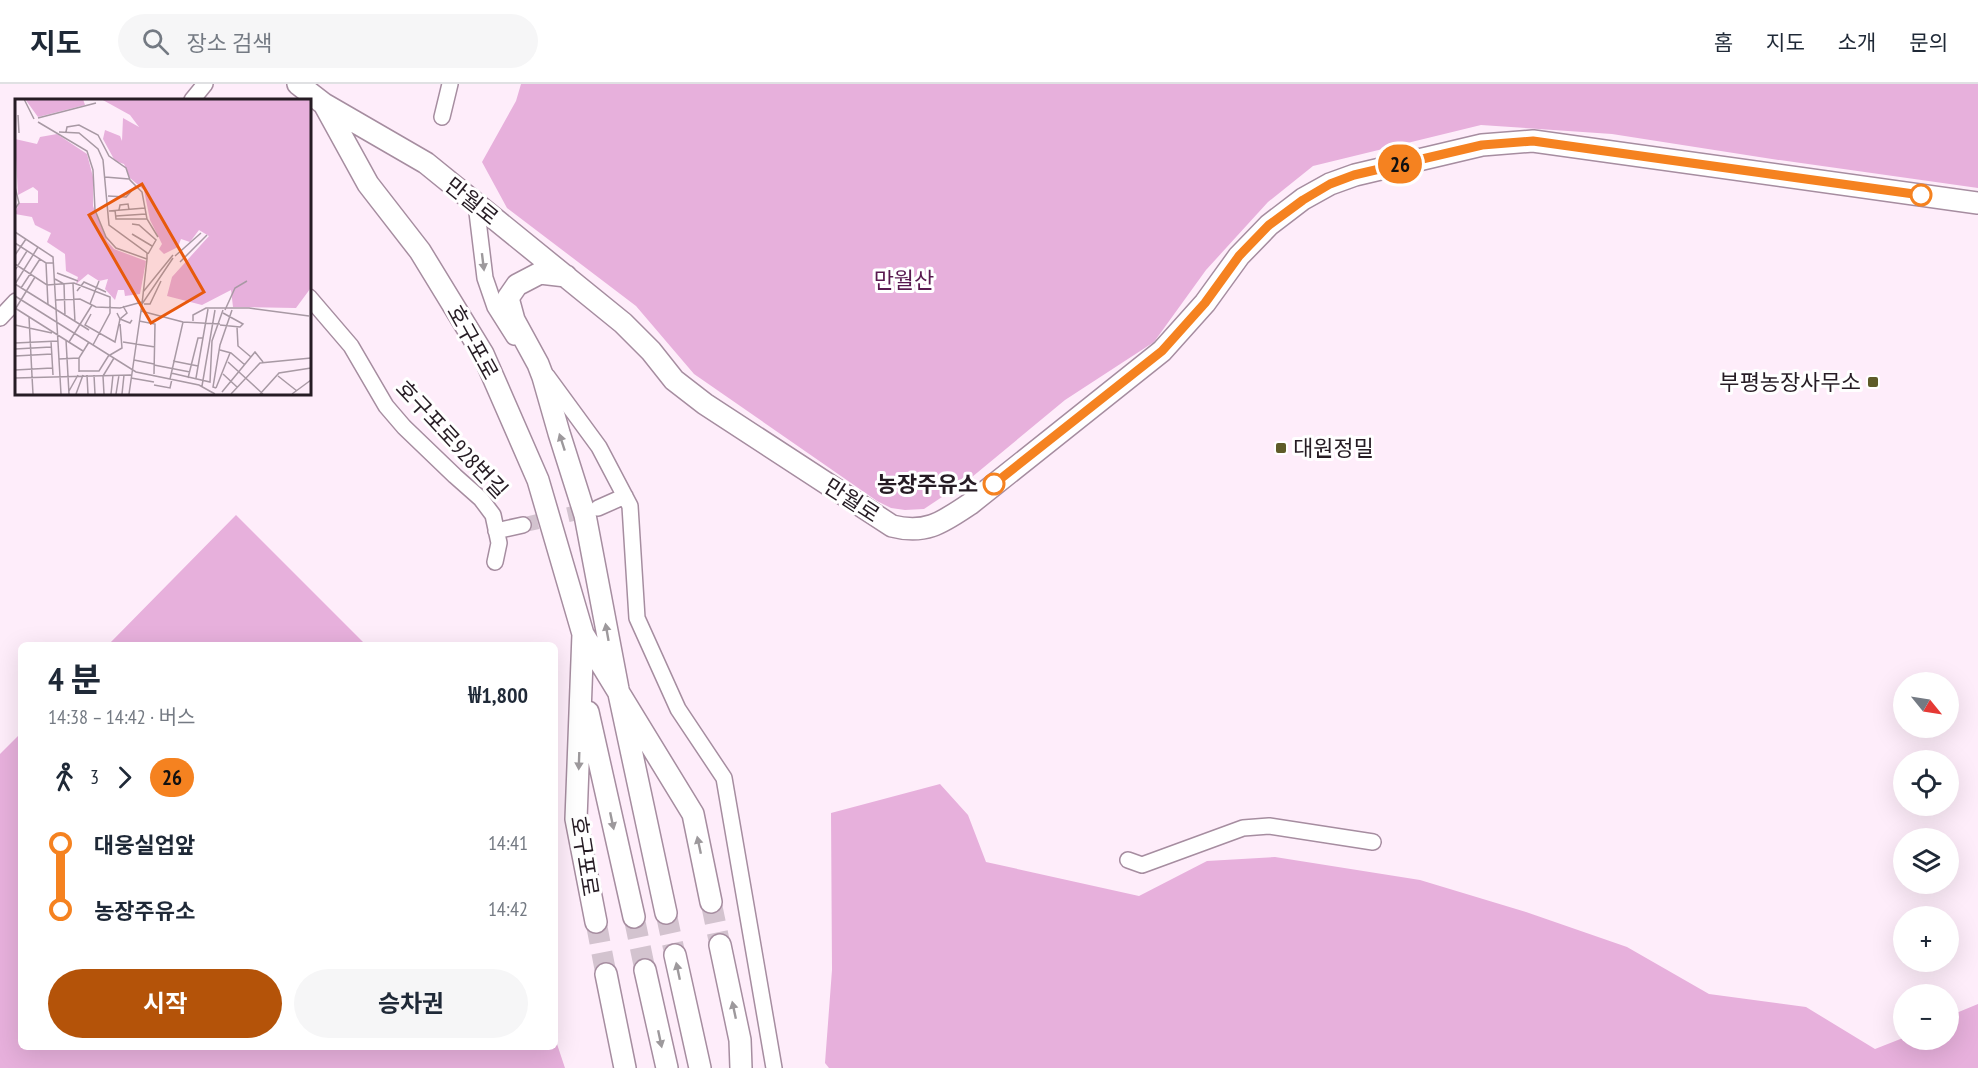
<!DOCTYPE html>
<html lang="ko">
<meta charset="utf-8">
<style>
:root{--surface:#fff;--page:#f6f6f7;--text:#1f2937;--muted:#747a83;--line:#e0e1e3;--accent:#b45309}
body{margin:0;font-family:"PT Sans Narrow","Noto Sans KR",sans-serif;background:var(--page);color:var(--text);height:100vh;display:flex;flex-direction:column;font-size:22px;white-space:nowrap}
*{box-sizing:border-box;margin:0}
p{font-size:20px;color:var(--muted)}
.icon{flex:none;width:33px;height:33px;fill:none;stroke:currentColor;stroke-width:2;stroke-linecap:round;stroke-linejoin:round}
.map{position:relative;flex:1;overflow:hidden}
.side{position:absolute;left:18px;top:558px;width:540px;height:408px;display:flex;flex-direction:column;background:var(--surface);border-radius:9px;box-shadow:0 6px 24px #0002}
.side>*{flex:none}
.badge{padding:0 12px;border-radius:20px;font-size:21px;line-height:39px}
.needle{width:39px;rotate:120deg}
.buttons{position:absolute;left:1893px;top:588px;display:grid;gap:12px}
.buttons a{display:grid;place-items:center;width:66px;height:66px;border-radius:50%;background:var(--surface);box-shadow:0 6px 24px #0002;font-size:30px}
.map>.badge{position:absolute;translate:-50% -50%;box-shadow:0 0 0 3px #fff}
.legs{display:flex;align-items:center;gap:9px;height:66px;padding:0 30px;font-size:20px}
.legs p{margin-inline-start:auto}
.headline{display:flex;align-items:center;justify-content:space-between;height:102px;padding:0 30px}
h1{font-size:33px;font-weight:700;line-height:45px}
.button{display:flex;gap:12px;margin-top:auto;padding:12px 30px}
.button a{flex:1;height:69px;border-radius:36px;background:var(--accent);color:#fff;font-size:24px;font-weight:700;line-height:69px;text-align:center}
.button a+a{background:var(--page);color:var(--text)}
ul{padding:0 30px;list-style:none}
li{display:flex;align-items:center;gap:21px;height:66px;font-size:22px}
li i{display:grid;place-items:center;width:9px;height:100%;margin:0 8px;background:currentColor}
li i::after{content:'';width:15px;height:15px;margin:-8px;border:4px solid;border-radius:50%;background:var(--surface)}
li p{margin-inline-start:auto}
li:first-child i{background:linear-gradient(#0000 50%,currentColor 0)}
li:last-child i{background:linear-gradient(currentColor 50%,#0000 0)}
header{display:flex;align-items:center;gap:36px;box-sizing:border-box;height:84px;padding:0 30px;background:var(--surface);border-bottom:2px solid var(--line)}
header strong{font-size:28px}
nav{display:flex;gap:33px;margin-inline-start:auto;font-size:21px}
.search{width:420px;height:54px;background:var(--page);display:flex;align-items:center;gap:15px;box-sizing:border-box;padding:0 21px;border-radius:33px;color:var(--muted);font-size:22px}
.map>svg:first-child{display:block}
</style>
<header>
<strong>지도</strong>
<div class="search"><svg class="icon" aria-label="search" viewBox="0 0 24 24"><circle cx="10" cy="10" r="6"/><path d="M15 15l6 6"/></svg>장소 검색</div>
<nav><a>홈</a><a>지도</a><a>소개</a><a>문의</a></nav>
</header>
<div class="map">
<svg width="1978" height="984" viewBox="0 0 1978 984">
<rect width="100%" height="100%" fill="#feedfa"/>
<!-- green -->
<path fill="#e7b0dc" d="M 521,0 L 1978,0 L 1978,104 L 1772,75 L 1612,50 L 1481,41 L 1313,82 L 1268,118 L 1206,186 L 1154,258 L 1065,316 L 972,393 L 924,425 L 905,426 L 891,424 L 877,417 L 694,290 L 636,222 L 507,124 L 482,78 L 516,17 Z
M 236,431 L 366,561 L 108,561 Z
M 21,649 L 21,963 L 555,963 L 555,954 L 565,984 L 0,984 L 0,670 Z
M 940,700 L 968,731 L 986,778 L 1139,812 L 1207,777 L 1275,773 L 1420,796 L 1526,828 L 1627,863 L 1709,910 L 1806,923 L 1875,965 L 1903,954 L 1904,956 L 1948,956 L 1949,932 L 1978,920 L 1978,984 L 829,984 L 825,979 L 832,886 L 831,729 Z"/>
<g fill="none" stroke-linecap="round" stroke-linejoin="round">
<!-- street-tunnel -->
<path stroke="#d3c3cf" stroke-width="15" stroke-dasharray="15 8" stroke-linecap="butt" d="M 523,441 L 593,425"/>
<!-- secondary-tunnel -->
<path stroke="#d3c3cf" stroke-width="21" stroke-dasharray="21 10" stroke-linecap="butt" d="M 711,818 L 720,861
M 666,829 L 675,871
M 634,833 L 645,886
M 596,838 L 606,890"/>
<!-- street casing -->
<g stroke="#a68da0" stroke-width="18">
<path id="street" d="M 192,16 L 205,0
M 442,33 L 450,0
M 476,120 L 485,194 L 495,223 L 514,253
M 309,213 L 351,262 L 386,322 L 404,343 L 455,392 L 481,415 L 493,431 L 499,459 L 495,478
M 0,234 L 16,217
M 547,292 L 599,363 L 630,422 L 637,534 L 678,625 L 724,694 L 774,984
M 598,424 L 625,412
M 496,447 L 523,441
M 1128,776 L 1142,781 L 1243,744 L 1269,742 L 1373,758"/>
</g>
<!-- secondary casing -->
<g stroke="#a68da0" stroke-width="24">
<path id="secondary" d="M 298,0 L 324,20 L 368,100 L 420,167 L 483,270 L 538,396 L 583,550 L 693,730 L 711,818
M 324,20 L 426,79 L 623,239 L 651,267 L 674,296 L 705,320 L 892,442 C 926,451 943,438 970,420 L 1162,267 L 1205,219 L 1239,172 L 1269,141 L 1303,115 L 1330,100 L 1355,91 L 1482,61 L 1533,57 L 1978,119
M 566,192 L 540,189 L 517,201 L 508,214 L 514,236 L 538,280 L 543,293 L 559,349 L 585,431 L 618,605 L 666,829
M 583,550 L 576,735 L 596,838
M 588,628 L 634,833
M 720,861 L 740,956 L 741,984
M 675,871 L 700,984
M 645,886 L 667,984
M 606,890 L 625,984"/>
</g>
<!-- street -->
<use href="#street" stroke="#fff" stroke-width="15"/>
<!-- secondary -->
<use href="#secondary" stroke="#fff" stroke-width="21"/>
</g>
<!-- one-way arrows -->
<defs><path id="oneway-solid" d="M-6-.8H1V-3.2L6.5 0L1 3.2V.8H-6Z" transform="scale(1.5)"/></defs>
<g fill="#9d999c">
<use href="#oneway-solid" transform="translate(483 178) rotate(83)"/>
<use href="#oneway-solid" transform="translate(562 358) rotate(-108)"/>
<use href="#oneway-solid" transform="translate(607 548) rotate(-100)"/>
<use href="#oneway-solid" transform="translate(579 677) rotate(92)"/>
<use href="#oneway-solid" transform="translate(612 737) rotate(78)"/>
<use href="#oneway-solid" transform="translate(699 761) rotate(-102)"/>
<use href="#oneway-solid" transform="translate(678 887) rotate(-102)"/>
<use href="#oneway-solid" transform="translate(734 926) rotate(-102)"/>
<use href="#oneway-solid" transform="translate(660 955) rotate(78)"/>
</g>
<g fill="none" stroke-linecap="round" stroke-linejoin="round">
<!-- line-1 casing -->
<g stroke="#fff" stroke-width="14">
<path id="line-1" d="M 994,400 L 1162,267 L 1205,219 L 1239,172 L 1269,141 L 1303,116 L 1330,100 L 1354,91 L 1482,61 L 1533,57 L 1921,111"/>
</g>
<!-- line-1 -->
<use href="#line-1" stroke="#f58220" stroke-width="9"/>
</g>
<!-- markers -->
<g fill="#fff" stroke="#f58220" stroke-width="3">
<circle cx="1921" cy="111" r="10"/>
<circle cx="994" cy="400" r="10"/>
</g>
<g fill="#5e5b28" stroke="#fff" stroke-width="2">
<rect x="1867" y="292" width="12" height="12" rx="3"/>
<rect x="1275" y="358" width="12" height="12" rx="3"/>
</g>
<g text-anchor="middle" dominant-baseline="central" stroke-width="6" stroke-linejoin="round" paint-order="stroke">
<!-- street labels -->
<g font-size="22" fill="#261c24" stroke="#fff">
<text transform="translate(472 117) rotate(39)">만월로</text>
<text transform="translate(473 258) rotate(61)">호구포로</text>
<text transform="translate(452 355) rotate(47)">호구포로928번길</text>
<text transform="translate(852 416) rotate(33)">만월로</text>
<text transform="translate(585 772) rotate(81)">호구포로</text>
</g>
<!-- park labels -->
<g font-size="22" fill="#591950" stroke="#fff">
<text x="904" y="196">만월산</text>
</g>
<!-- poi labels -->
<g font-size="22" fill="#261c24" stroke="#fff" text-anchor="end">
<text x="1861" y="298">부평농장사무소</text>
<text x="1293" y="364" text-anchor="start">대원정밀</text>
</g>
<!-- stop labels -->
<g font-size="22" font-weight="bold" fill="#261c24" stroke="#fff" text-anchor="end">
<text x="978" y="400">농장주유소</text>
</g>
</g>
<!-- overview -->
<g transform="translate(15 15)">
<rect width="296" height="296" fill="#feedfa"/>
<path d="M 10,0 L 68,0 L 70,6 L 23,18 ZM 86,0 L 295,0 L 295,190 L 281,209 L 218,208 L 216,191 L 187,206 L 152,197 L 157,178 L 194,137 L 184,131 L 175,143 L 166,140 L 163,148 L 149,155 L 144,150 L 147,145 L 135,121 L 129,91 L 115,79 L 109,65 L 100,62 L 88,40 L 90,31 L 105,37 L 107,42 L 108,19 L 124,28 L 115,16 ZM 42,35 L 72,55 L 78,78 L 78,107 L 92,142 L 99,150 L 131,162 L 125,195 L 110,197 L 109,191 L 103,191 L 100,201 L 90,190 L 93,180 L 84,182 L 73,175 L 61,185 L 63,178 L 51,172 L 50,155 L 32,143 L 36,134 L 20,126 L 17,118 L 0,115 L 4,104 L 23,104 L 23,92 L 18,88 L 3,96 L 0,40 L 22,45 L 25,38 Z" fill="#e7b0dc"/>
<path fill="none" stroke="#a899a4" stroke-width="1.5" d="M 9,0 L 19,20M 3,16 L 4,34M 23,19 L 81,4M 23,23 L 72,52 L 78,71 L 80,111 L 91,138 L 101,149 L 132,160 L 127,205M 44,33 L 64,34 L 83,50 L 88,61 L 94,126 L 132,154 L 132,160M 51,33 L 52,28 L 64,26 L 83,36 L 94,57 L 111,69 L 115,81 L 127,93 L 132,120 L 143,138M 90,78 L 114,80M 0,88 L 4,104 L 0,110M 93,97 L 111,98 L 121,87M 100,111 L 101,120 L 132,120M 104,111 L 105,106 L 113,105 L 114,111M 94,112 L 130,109M 101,117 L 131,115M 117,125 L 124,126 L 141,141 L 133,155M 0,133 L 38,158 L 46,295M 117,135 L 137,147M 0,144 L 31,164 L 38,164M 0,156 L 11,140M 160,157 L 186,134M 165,163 L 192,136M 31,164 L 33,206M 0,165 L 32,186 L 59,184 L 95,198 L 95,214 L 78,246M 0,171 L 12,152M 42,174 L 63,182M 40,180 L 49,185 L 50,217M 0,185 L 74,231M 0,185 L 23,148M 58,185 L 60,223M 6,189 L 25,160M 62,192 L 69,183 L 91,193M 128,193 L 158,156M 0,197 L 121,273 L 184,286 L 200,295M 41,201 L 65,200 L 81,208 L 105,209 L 127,203M 75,205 L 84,182M 129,205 L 135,205 L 146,182M 108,207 L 112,214 L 105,220 L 115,224 L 117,221M 0,209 L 68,252M 1,209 L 20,178M 210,211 L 220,189 L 232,182M 126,212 L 168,223M 76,215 L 70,226 L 100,243 L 105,220 L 102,214M 14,218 L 17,277M 124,222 L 140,225 L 139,275M 178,222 L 178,216 L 191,209 L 234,209 L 294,217M 0,226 L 37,234M 205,226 L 225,228 L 228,225 L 208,214M 222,228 L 223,247 L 236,258M 51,241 L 54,295M 36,242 L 38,276M 54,243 L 77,206M 108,243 L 140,248M 0,244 L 43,242M 0,250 L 36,248M 205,251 L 216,254 L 230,266M 95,256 L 107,249 L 105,225M 0,257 L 37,255M 44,260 L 64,259M 119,261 L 139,265M 158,262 L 183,267M 213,263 L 248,295M 139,266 L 175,273M 0,271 L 37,269M 64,272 L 84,272 L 94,256M 64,273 L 64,259 L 74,243M 156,274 L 195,283 L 197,242 L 208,211M 208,275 L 222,288M 72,276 L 73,295M 79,276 L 80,295M 17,277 L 18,295M 263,277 L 282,292M 0,279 L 116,276M 116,279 L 139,283M 173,279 L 183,239 L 188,239M 181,279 L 193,210M 155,280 L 168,223 L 205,225M 139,286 L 155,289 L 157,280M 187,287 L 200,211M 201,289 L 198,288 L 205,246 L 217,211M 201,289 L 215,254M 54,292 L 63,276M 207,293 L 240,253 L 248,263M 61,295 L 68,276M 89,295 L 88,277 L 99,259M 96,295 L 98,276M 101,295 L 104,276M 107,295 L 109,276M 114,295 L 127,205 L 158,159M 216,295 L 245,264 L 296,259M 245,295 L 264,274 L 296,269M 277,295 L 296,281"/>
<path fill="#e8590c" fill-opacity="0.15" stroke="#e8590c" stroke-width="3" d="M 127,85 L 189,193 L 136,224 L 74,116 Z"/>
<rect width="296" height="296" fill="none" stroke="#261c24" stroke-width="3"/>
</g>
</svg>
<div class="buttons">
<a><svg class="needle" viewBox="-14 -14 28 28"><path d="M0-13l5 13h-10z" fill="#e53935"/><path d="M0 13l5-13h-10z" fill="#747a83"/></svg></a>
<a><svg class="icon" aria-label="locate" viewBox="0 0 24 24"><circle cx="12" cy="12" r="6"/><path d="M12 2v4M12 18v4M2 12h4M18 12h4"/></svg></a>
<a><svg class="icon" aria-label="layers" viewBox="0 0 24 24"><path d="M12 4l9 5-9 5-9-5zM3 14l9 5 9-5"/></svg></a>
<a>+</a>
<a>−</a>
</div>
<b class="badge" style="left:1400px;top:80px;background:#f58220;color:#111">26</b>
<section class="side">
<div class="headline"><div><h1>4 분</h1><p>14:38 – 14:42 · 버스</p></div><b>₩1,800</b></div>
<div class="legs"><svg class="icon" aria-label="walk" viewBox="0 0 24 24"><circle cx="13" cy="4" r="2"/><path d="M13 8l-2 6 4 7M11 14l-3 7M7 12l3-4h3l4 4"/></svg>3<svg class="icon" aria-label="forward" viewBox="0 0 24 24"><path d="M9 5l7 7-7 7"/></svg><b class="badge" style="background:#f58220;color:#111">26</b></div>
<ul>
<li><i style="color:#f58220"></i><b>대웅실업앞</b><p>14:41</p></li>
<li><i style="color:#f58220"></i><b>농장주유소</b><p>14:42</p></li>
</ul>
<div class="button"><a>시작</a><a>승차권</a></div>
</section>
</div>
